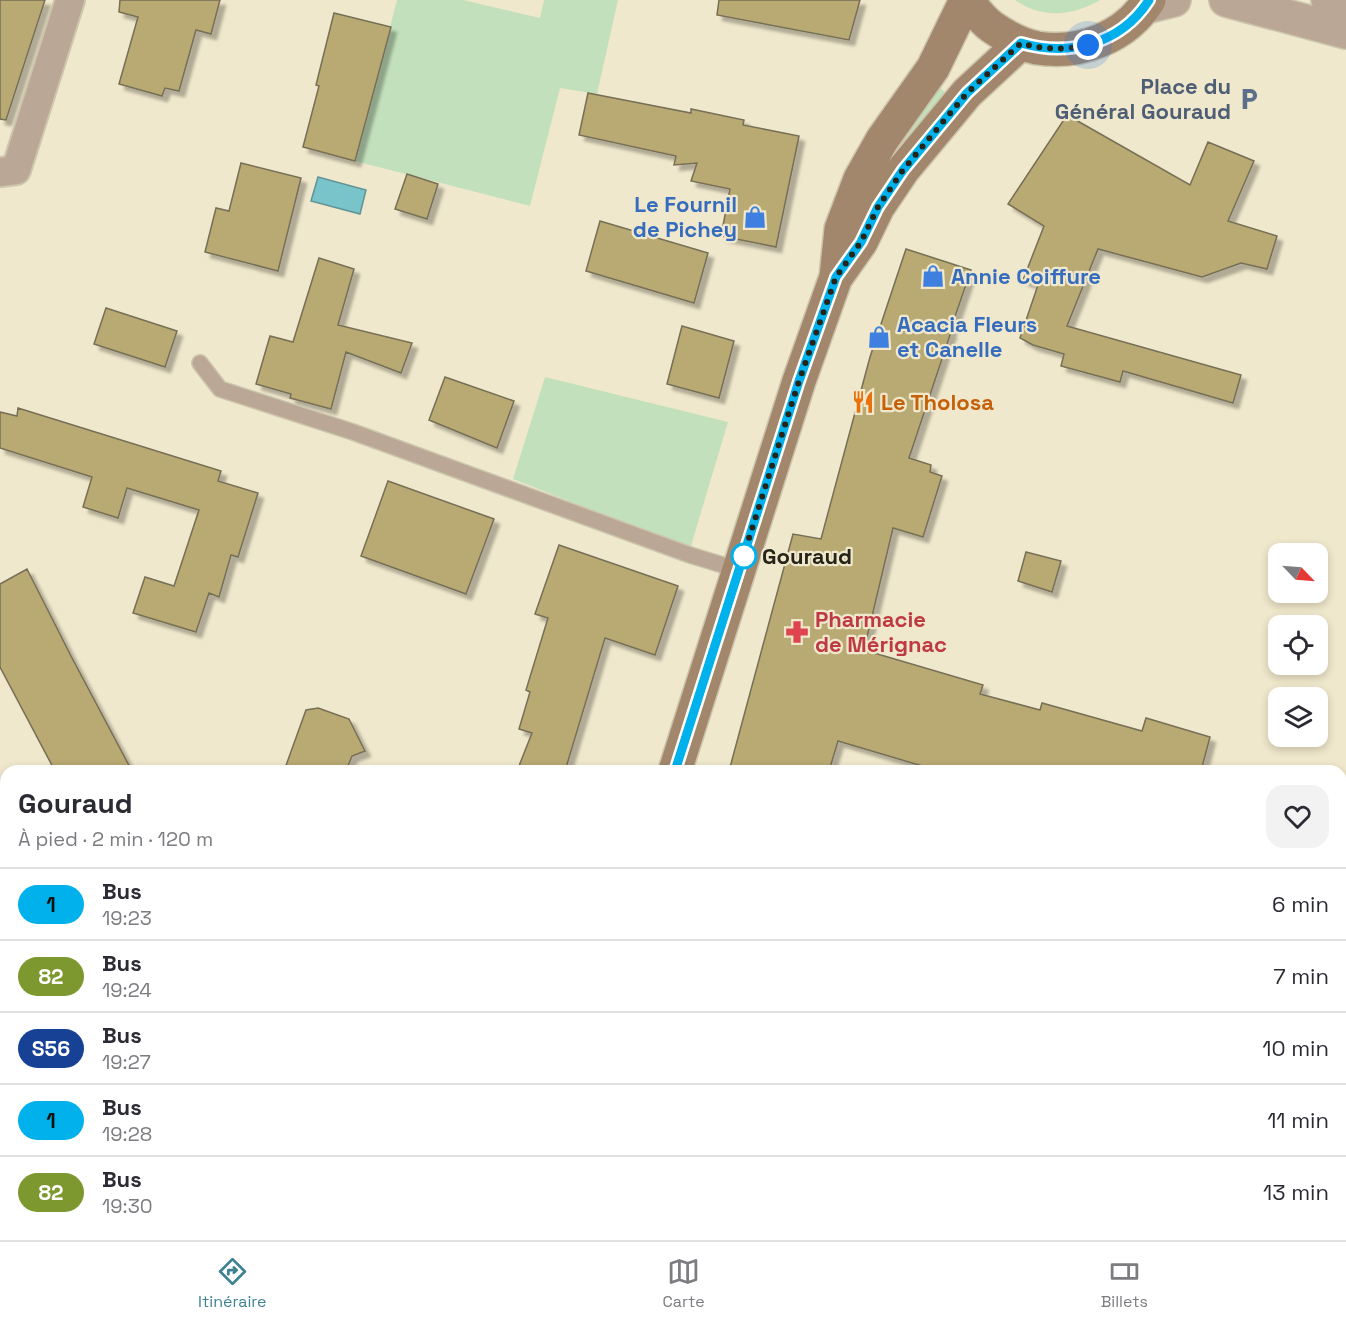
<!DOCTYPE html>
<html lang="fr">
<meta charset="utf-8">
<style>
:root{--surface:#fff;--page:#f2f2f3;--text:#2b2b33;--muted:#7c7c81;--line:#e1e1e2;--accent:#3f8292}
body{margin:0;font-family:"Space Grotesk",sans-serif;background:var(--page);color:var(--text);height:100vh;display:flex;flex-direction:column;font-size:22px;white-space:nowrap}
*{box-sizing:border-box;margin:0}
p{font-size:20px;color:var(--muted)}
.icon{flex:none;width:33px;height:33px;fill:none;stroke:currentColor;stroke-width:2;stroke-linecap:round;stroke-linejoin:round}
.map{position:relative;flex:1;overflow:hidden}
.panel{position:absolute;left:0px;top:765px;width:1347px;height:476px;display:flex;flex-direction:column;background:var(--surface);border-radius:18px 18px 0 0;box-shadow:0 3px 9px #0003}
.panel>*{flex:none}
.badge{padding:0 12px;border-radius:20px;font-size:21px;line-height:39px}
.needle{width:39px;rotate:115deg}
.buttons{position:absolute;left:1268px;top:543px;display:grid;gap:12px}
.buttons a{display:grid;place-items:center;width:60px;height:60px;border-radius:12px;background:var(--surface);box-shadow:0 3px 9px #0003;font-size:30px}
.you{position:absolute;width:30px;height:30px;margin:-15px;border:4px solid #fff;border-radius:50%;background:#1a73e8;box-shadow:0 0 0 9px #1a73e833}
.map>.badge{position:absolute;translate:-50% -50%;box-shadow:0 0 0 3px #fff}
.round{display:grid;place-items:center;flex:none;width:63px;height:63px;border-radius:18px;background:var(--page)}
.head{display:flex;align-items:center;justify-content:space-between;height:102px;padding:0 18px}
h1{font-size:28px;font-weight:600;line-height:45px}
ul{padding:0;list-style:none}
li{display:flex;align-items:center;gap:18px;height:72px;padding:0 18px;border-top:2px solid var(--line)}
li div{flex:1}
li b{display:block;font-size:22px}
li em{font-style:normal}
li .badge{min-width:66px;font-weight:700;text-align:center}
.dock{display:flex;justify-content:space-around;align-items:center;height:84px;border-top:2px solid var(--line);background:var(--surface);font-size:16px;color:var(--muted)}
.dock a{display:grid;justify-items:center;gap:3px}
.dock .selected{color:var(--accent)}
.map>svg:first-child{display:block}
</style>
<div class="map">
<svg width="1346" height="1240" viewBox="0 0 1346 1240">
<defs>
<filter id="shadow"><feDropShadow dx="5.5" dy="5.5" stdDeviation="1.5" flood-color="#0004"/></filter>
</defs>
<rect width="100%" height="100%" fill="#f0e8cc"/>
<!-- green -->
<path fill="#c2e0bb" d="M 397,0 L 463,0 L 540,18 L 544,0 L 618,0 L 597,94 L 560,88 L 530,206 L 355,161 Z
M 1015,0 L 1100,0 C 1073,16 1042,19 1015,0 Z
M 938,86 L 947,94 L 903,145 L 900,143 Z
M 545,377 L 728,422 L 690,549 L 513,479 Z
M 624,1235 L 1159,1235 L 1157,1240 L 638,1240 Z"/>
<!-- water -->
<path fill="#79c4ca" stroke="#609495" stroke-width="1.5" d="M 318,177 L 366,190 L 360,214 L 311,201 Z"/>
<!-- building -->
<path fill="#b9a973" stroke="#766f56" stroke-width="1.5" filter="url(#shadow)" d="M 0,0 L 45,0 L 6,120 L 0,119 Z
M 120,0 L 220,0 L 211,34 L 196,30 L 179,91 L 165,88 L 162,96 L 119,84 L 138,17 L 119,12 Z
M 719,0 L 860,0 L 849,40 L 717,15 Z
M 334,13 L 391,27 L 355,161 L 303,147 L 319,86 L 316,85 Z
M 588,93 L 691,113 L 691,109 L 744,120 L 743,125 L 799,136 L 776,247 L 721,236 L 730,189 L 691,181 L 697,163 L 674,165 L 676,156 L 579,135 Z
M 1067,115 L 1190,185 L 1208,142 L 1254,161 L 1228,221 L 1277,236 L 1267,269 L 1241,263 L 1202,277 L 1098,249 L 1067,326 L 1241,375 L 1233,403 L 1123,371 L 1120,382 L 1061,366 L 1064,354 L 1033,345 L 1020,338 L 1038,285 L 1023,280 L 1044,226 L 1008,204 Z
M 241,163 L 301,178 L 278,271 L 205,252 L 216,208 L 229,211 Z
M 407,174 L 438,184 L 427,219 L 395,209 Z
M 600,221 L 708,253 L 694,303 L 586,271 Z
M 906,249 L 971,270 L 950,331 L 951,332 L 909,458 L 931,465 L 930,472 L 942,476 L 923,537 L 893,528 L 864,650 L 983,685 L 980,694 L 1040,710 L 1042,703 L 1142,731 L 1146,718 L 1210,737 L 1201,771 L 939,771 L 838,741 L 829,771 L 729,771 L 793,534 L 821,539 L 870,357 Z
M 319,258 L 354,269 L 338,325 L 412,343 L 401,373 L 346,352 L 331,409 L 290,398 L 291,394 L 256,384 L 270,336 L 293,342 Z
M 106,308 L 177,331 L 165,367 L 94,344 Z
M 682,326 L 734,341 L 719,398 L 667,384 Z
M 445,377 L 514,401 L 497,448 L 429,420 Z
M 18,408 L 221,471 L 218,481 L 258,493 L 238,557 L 231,555 L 219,597 L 209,593 L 196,632 L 133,613 L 145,577 L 174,586 L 199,510 L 127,488 L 118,518 L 83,507 L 92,477 L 0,448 L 0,412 L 17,416 Z
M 388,481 L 494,519 L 466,594 L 361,556 Z
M 559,545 L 678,586 L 655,655 L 605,638 L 565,771 L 517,771 L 532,733 L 519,729 L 530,692 L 526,690 L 548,618 L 535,614 Z
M 1026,552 L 1061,561 L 1052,592 L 1018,581 Z
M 27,569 L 71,656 L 132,771 L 55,771 L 0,667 L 0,584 Z
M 318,708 L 349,719 L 365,751 L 352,756 L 346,771 L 284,771 L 306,710 Z"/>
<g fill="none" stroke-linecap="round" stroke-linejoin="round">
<!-- service casing -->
<g stroke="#ccc5ac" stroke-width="18">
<path id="service" d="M 200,363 L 220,389 L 353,432 L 690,555 L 739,570"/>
</g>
<!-- minor casing -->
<g stroke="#ccc5ac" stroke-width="32">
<path id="minor" d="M 0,172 L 16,170 L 70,0
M 0,1162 L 6,1164
M 190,1234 L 204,1240"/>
</g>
<!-- tertiary casing -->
<g stroke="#ccc5ac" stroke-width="36">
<path id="tertiary" d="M 1226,0 L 1346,32
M 1328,0 L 1346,4
M 1145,7 L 1174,0"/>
</g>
<!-- secondary casing -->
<g stroke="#ccc5ac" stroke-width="36">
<path id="secondary" d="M 967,0 C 974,9 982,20 992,27 C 1005,36 1022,45 1037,48 C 1080,55 1126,37 1149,0
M 837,276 L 861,242 L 878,207 L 903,170 L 967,93 L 1021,43
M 675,771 L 799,381 L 836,277 L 841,229 L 860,179 L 882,140 L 933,68 L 966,0
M 514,1240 L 515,1234
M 550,1240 L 551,1234"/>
</g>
<!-- service -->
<use href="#service" stroke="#baa795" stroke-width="15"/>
<!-- minor -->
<use href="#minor" stroke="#baa795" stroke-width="28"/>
<!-- tertiary -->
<use href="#tertiary" stroke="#baa795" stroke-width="33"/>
<!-- secondary -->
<use href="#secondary" stroke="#a3876c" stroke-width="33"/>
</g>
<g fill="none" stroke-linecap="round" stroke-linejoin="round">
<!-- line casing -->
<g stroke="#fff" stroke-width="14">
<path id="line" d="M 675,771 L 799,381 L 836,277 L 861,242 L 878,207 L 903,170 L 967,93 L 1021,43 C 1069,57 1121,44 1149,0"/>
</g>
<!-- line -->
<use href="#line" stroke="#00b1eb" stroke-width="9"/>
<!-- walk -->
<path stroke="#262319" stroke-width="6" stroke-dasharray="0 10.8" d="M 744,556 L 743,557 L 799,381 L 836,277 L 861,242 L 878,207 L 903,170 L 967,93 L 1021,43 C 1044,50 1064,50 1088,45"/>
</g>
<!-- icons -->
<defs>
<g id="parking-bare" transform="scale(1.8)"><path d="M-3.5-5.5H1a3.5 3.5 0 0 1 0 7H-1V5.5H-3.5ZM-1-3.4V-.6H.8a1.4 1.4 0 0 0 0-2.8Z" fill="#5c6f8a" stroke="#f0e8cc" stroke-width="2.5" paint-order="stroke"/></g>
<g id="shop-bare" transform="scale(1.8)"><path d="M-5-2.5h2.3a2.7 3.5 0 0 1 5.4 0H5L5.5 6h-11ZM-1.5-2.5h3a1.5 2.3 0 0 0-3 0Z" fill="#3f7fe0" stroke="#f0e8cc" stroke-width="2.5" paint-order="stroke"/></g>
<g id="restaurant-bare" transform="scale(1.8)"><path d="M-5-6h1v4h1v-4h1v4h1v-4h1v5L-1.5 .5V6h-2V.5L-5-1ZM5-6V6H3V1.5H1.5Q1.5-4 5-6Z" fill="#e8710a" stroke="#f0e8cc" stroke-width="2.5" paint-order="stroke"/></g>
<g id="pharmacy-bare" transform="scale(1.8)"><path d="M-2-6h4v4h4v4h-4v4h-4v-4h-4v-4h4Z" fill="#e0444e" stroke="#f0e8cc" stroke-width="2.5" paint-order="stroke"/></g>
</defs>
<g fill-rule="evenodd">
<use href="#parking-bare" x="1249" y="99"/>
<use href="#shop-bare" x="755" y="217"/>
<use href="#shop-bare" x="933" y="276"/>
<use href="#shop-bare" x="879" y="337"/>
<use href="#restaurant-bare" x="863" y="402"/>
<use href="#pharmacy-bare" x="797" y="632"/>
</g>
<!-- markers -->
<circle fill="#fff" stroke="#00b1eb" stroke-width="3" cx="744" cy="556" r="12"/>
<g text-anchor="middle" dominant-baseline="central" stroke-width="4.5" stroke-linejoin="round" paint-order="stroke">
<!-- service labels -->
<g font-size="22" font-weight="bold" fill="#4e5e75" stroke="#f0e8cc" text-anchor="end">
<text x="1231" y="86">Place du<tspan x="1231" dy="25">Général Gouraud</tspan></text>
</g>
<!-- shop labels -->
<g font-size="22" font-weight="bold" fill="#366cbe" stroke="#f0e8cc" text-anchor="start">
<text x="737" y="204" text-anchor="end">Le Fournil<tspan x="737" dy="25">de Pichey</tspan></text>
<text x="951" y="276">Annie Coiffure</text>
<text x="897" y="324">Acacia Fleurs<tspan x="897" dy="25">et Canelle</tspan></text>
</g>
<!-- food labels -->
<g font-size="22" font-weight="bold" fill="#c56008" stroke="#f0e8cc" text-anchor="start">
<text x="881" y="402">Le Tholosa</text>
</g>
<!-- stop labels -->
<g font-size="22" font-weight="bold" fill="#262319" stroke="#f0e8cc" text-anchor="start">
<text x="762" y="556">Gouraud</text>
</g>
<!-- health labels -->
<g font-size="22" font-weight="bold" fill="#be3a42" stroke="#f0e8cc" text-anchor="start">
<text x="815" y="619">Pharmacie<tspan x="815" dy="25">de Mérignac</tspan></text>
</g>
</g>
</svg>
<div class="buttons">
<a><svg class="needle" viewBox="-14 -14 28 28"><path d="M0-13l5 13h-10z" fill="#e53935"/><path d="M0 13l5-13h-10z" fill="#7c7c81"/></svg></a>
<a><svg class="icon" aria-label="locate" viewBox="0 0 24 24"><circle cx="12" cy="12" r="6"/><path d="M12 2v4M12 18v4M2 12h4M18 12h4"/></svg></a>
<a><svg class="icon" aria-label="layers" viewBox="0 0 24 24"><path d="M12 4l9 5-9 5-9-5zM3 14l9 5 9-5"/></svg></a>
</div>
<div class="you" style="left:1088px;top:45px"></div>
<section class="panel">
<div class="head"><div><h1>Gouraud</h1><p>À pied · 2 min · 120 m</p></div><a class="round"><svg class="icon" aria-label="heart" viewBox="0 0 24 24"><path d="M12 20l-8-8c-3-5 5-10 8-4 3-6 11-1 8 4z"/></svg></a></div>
<ul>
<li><span class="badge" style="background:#00b1eb;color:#111">1</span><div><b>Bus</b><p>19:23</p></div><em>6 min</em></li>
<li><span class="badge" style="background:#7c982e;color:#fff">82</span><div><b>Bus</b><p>19:24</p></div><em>7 min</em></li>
<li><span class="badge" style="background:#164194;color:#fff">S56</span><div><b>Bus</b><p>19:27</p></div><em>10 min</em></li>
<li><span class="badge" style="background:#00b1eb;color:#111">1</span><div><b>Bus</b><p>19:28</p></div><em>11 min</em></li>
<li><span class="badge" style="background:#7c982e;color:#fff">82</span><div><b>Bus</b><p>19:30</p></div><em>13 min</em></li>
</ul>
</section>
</div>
<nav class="dock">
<a class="selected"><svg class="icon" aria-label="directions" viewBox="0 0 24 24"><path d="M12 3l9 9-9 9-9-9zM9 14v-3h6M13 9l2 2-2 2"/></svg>Itinéraire</a>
<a><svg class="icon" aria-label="map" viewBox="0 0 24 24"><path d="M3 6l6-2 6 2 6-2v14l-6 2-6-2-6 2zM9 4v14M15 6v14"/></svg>Carte</a>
<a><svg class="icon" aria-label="tickets" viewBox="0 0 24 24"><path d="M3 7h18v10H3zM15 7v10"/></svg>Billets</a>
</nav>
